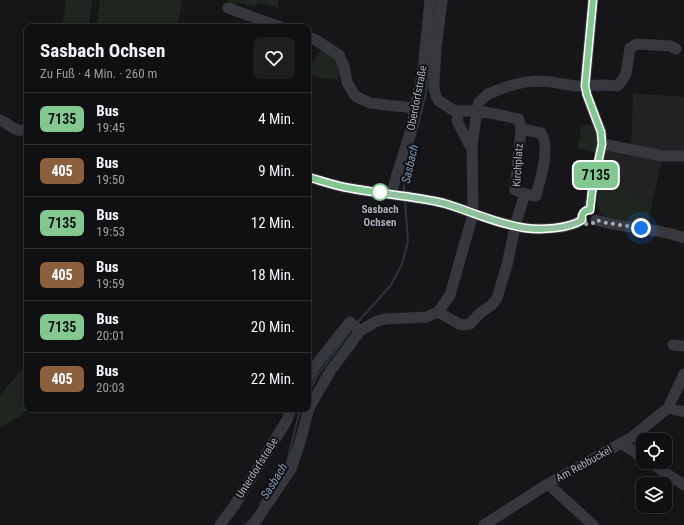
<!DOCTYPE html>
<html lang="de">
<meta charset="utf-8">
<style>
:root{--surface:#101012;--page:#1e1e20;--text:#f1f3f6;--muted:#9c9d9f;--line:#303032}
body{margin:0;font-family:"Roboto Condensed",sans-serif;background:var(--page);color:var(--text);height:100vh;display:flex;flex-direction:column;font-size:15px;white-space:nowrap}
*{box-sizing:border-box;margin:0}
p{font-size:13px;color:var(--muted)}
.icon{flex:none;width:22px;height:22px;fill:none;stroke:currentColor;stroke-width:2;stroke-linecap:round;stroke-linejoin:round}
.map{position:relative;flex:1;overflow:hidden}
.sheet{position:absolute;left:24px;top:24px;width:287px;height:388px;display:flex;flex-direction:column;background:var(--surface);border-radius:8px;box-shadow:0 4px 16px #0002,0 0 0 1px var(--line)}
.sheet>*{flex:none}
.badge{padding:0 8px;border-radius:6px;font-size:14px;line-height:26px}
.controls{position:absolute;left:636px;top:433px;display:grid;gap:8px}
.controls a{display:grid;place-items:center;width:36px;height:36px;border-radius:8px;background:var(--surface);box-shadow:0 4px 16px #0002,0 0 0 1px var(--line);font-size:20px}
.you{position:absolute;width:20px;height:20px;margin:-10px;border:3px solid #fff;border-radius:50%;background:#1a73e8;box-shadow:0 0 0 6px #1a73e833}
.map>.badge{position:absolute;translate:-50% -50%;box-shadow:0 0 0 2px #fff}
.round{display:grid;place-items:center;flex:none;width:42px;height:42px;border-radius:8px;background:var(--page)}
.overview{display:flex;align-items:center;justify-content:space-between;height:68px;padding:0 16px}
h1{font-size:19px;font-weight:700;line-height:30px}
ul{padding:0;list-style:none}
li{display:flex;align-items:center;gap:12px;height:52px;padding:0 16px;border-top:1px solid var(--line)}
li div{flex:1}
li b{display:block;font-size:15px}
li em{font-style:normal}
li .badge{min-width:44px;font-weight:700;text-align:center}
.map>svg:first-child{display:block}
</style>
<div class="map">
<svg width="684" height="525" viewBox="0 0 684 525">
<rect width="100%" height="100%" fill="#161618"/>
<!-- built -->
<path fill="#222225" d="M 633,93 L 684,97 L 684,159 L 662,158 L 653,199 L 625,194 L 621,187 L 621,182 L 601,179 L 603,143 L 631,148 Z"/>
<!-- green -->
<path fill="#1e261f" d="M 65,0 L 92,0 L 89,27 L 62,27 L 65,8 Z
M 100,0 L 182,0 L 177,27 L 97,27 Z
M 227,0 L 278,0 L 278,8 L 258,3 L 256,7 L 237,2 L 235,8 L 228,3 Z
M 323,48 L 333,55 L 341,71 L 337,80 L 320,78 L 311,74 C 309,66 317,53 323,48 Z
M 581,125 L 595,125 L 599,140 L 597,153 L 577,148 L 580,138 Z
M 601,179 L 622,182 L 621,187 L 626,189 L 626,194 L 653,199 L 648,224 L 607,217 C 591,209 598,193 601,179 Z
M 27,364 L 27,409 L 28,409 L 19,417 L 0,428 L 0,395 Z"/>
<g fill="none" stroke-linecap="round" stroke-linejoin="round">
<!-- stream -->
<path stroke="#2c353c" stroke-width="2" d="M 433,29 L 436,0
M 404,191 L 404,186 L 409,158 L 426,94 L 430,59
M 357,323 L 391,285 L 402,264 L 408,241 L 405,200
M 308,394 L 317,376 L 352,329
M 260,504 L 286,467 L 300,409
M 245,525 L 250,520"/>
<!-- minor -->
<path stroke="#37383d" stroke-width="11" d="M 442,0 L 436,49 L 434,82 L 434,89 L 436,96 L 439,101 L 453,110 L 459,111 L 480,111 L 519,119 L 521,129 L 541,133 C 551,149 540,179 536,196 L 525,194 L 515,190 L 521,129
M 228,8 L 280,27
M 308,37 L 314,39 L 339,55 L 344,66 L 347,82 L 355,96 L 370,103 L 386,105 L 415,108
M 459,111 L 457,121 L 470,146 L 472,147
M 0,120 C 10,123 15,134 27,129
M 602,144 L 663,156 L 684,156
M 308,177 C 322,181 336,186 349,188 C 381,194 412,196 443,203 C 471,211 496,224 525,228 C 541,230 568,229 582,220
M 391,194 L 412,126 L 415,108 L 423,70 L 430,0
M 589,210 L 592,192 L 602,144 L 601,132 L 587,95 L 585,86 L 593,0
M 596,220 C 624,229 656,227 684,238
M 438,312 L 459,324 L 464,325 L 470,324 L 480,313 L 492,305 L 497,298 L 507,265 L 516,222 L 525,194
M 673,345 L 684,346
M 308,378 L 316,365 L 350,322 L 360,331
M 668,408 L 684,374
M 621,443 L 643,458
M 649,462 L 684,485
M 548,484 L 593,525
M 220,525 L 234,506 L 287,420 L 291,409
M 253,525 L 291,469 L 300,442 L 309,408 L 331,370 L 360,331 L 375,322 L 385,319 L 427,317 L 438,312 L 450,295 L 473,214 L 472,147 L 477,110 L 479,102 L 488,94 L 509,86 L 525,82 L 538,81 L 551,82 L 575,86 L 604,85 L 618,86 L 626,74 L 630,48 L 637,44 L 671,46 L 676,49
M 484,525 L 548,484 L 632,437 L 668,408 L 684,412"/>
</g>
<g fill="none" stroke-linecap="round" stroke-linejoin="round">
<!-- line casing -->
<g stroke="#fff" stroke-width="9">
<path id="line" d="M 308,177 C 322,181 336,186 349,188 C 381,194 412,196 443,203 C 471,211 496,224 525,228 C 541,230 568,229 582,220 C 581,214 584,210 590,210 L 592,192 L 602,144 L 601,132 L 587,95 L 585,86 L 593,0"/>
</g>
<!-- line -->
<use href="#line" stroke="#84c891" stroke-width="6"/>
<!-- walk -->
<path stroke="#a8adb8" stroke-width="4" stroke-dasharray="0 7.2" d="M 380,192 L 379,192 C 400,195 422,198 443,203 C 470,210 496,224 525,228 C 534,229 543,228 552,228 C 562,227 573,225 582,220 C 584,224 587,225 592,224 L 596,220 L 607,223 L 641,228"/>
</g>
<!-- markers -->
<circle fill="#fff" stroke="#84c891" stroke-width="2" cx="380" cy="192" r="8"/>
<g text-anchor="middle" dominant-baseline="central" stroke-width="4" stroke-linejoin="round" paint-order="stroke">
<!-- street labels -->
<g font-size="11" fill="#a8adb8" stroke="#111113">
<text transform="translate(417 98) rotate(-79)">Oberdorfstraße</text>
<text transform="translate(518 165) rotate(-87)">Kirchplatz</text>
<text transform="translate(584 464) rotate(-29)">Am Rebbuckel</text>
<text transform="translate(257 468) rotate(-58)">Unterdorfstraße</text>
</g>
<!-- stop labels -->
<g font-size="11" font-weight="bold" fill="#a8adb8" stroke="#111113">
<text x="380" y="209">Sasbach<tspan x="380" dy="13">Ochsen</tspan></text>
</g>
<!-- water labels -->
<g font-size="12" font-style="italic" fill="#7f9bb3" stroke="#111113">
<text transform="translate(410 164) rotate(-77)">Sasbach</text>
<text transform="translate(274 481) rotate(-58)">Sasbach</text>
</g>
</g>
</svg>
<div class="controls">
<a><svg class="icon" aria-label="locate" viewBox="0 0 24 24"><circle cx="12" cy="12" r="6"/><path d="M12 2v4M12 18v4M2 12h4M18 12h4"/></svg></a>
<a><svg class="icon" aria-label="layers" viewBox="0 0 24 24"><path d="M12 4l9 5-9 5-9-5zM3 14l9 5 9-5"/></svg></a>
</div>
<div class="you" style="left:641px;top:228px"></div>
<b class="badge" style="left:596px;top:175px;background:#84c891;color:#111">7135</b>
<section class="sheet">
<div class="overview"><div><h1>Sasbach Ochsen</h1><p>Zu Fuß · 4 Min. · 260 m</p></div><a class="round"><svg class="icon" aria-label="heart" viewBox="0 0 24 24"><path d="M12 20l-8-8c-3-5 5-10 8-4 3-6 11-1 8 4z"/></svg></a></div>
<ul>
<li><span class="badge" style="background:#84c891;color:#111">7135</span><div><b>Bus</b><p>19:45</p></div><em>4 Min.</em></li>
<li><span class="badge" style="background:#8b5e3c;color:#fff">405</span><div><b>Bus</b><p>19:50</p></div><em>9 Min.</em></li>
<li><span class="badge" style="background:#84c891;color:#111">7135</span><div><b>Bus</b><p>19:53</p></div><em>12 Min.</em></li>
<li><span class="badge" style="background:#8b5e3c;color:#fff">405</span><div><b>Bus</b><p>19:59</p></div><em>18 Min.</em></li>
<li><span class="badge" style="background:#84c891;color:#111">7135</span><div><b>Bus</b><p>20:01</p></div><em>20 Min.</em></li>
<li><span class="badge" style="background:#8b5e3c;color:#fff">405</span><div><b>Bus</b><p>20:03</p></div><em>22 Min.</em></li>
</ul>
</section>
</div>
